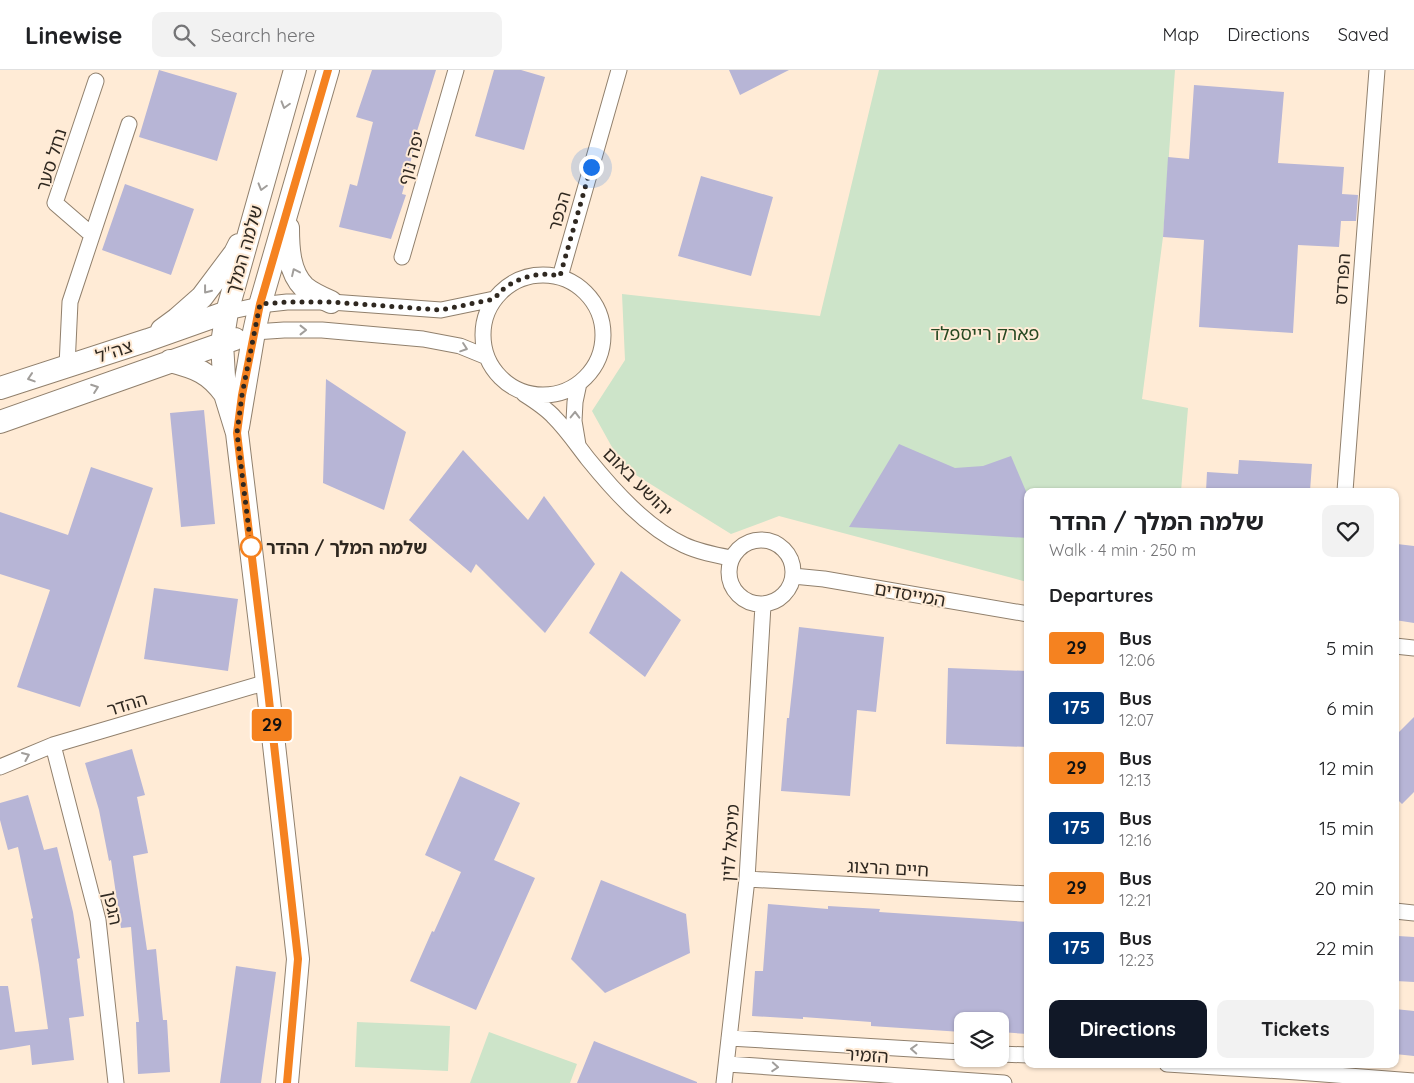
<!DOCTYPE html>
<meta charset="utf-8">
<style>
:root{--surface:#fff;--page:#f2f2f2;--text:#202124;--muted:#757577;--line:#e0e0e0;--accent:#111827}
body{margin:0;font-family:Quicksand,"Noto Sans Hebrew",sans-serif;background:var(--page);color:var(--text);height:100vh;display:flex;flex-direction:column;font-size:19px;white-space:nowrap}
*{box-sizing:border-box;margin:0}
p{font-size:16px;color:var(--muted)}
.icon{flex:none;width:28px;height:28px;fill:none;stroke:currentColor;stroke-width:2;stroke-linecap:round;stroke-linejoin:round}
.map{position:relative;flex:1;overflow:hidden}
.drawer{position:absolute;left:1024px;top:418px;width:375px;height:580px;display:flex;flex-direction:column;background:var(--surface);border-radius:10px;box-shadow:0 1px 4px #0004}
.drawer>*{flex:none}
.badge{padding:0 10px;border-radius:4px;font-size:18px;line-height:32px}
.fabs{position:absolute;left:954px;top:942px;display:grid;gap:10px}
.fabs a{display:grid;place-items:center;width:55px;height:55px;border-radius:10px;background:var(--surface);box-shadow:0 1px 4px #0004;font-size:25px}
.you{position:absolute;width:25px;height:25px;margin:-12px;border:4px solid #fff;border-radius:50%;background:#1a73e8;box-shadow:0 0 0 8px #1a73e833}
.map>.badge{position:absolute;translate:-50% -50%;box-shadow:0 0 0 2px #fff}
h2{padding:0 25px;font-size:19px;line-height:45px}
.round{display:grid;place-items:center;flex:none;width:52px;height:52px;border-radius:10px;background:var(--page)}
.headline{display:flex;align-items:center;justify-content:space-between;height:85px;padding:0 25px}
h1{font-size:24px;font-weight:700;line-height:38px}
.primary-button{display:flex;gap:10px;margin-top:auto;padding:10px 25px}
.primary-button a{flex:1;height:58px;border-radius:10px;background:var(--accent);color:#fff;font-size:20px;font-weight:700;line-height:58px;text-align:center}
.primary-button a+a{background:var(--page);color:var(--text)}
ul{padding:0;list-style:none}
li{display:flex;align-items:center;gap:15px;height:60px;padding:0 25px}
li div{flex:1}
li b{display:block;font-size:19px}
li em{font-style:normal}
li .badge{min-width:55px;font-weight:700;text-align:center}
header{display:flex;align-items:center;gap:30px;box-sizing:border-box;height:70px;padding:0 25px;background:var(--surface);border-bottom:1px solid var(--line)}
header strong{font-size:24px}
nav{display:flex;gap:28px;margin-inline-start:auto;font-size:18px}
.search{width:350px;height:45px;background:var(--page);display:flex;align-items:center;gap:12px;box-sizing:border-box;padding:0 18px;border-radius:10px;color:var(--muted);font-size:19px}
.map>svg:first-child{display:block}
</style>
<header>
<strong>Linewise</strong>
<div class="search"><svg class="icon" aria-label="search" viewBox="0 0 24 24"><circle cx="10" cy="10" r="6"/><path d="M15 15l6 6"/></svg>Search here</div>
<nav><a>Map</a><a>Directions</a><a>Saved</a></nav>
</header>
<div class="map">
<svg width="1414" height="1013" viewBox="0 0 1414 1013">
<rect width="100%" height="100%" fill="#ffebd6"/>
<!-- green -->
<path fill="#cde4c9" d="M 879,0 L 1175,0 L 1163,167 L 1142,329 L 1188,338 L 1181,421 L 1028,421 L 1027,512 L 779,446 L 731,464 L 623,397 L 592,341 L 625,290 L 622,224 L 820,246 Z
M 357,952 L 450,956 L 448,1001 L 355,997 Z
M 489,962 L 577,994 L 570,1013 L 470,1013 Z"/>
<!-- building -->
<path fill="#b7b5d6" d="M 159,0 L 237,23 L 217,91 L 139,67 Z
M 372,0 L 436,0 L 413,74 L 415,75 L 402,124 L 406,125 L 391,169 L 339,157 L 350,114 L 357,116 L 373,52 L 356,47 Z
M 494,0 L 521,0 L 545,7 L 524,80 L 475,66 Z
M 729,0 L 789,0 L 740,25 Z
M 1194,15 L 1284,22 L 1278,93 L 1344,97 L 1342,124 L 1358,125 L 1356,151 L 1341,151 L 1339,177 L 1298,175 L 1293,263 L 1199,257 L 1204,170 L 1163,167 L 1168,87 L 1189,89 Z
M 701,106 L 773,127 L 751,206 L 678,186 Z
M 125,114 L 194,139 L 171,205 L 102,180 Z
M 326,309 L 406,362 L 384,440 L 323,413 Z
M 204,340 L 215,454 L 181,457 L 170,343 Z
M 899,374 L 955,398 L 983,396 L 1011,386 L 1028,426 L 1028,468 L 849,457 Z
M 463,380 L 528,450 L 544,426 L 595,494 L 545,563 L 476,494 L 471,503 L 409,450 Z
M 1239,390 L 1312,394 L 1310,421 L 1206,421 L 1207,402 L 1238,404 Z
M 91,397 L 153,418 L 80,637 L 17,617 L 50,520 L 0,504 L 0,442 L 68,465 Z
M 1397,474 L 1414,476 L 1414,553 L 1395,550 L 1395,490 Z
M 621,501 L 681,550 L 645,607 L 589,563 Z
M 154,518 L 238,529 L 228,601 L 144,589 Z
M 799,557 L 884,567 L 876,642 L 857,640 L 850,726 L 781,721 L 787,648 L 789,648 Z
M 948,598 L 1028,601 L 1028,677 L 946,674 Z
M 1414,647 L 1414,722 L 1402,734 L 1395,727 L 1395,666 Z
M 132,679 L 145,725 L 137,727 L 148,783 L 133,786 L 147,880 L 156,879 L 163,950 L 167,950 L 170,1002 L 138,1004 L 136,952 L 139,952 L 131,857 L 121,858 L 111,790 L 109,791 L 99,740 L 85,693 Z
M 460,706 L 520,733 L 494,790 L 535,808 L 476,940 L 410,911 L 432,861 L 434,862 L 461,802 L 425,785 Z
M 28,725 L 44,780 L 57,777 L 73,842 L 80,888 L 77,889 L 84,946 L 69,948 L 74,990 L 32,995 L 30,975 L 0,980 L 0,916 L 8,916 L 15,962 L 48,959 L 39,895 L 31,849 L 33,848 L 18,777 L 8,780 L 0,750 L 0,733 Z
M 601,810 L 686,844 L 690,883 L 605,923 L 571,889 Z
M 768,834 L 828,839 L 828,836 L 880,839 L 879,842 L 1028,852 L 1028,964 L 1000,962 L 1000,951 L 962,951 L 962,962 L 871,956 L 871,952 L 803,947 L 803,949 L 752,946 L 755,901 L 763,901 Z
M 1398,866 L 1414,867 L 1414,912 L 1396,911 Z
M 236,896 L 276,902 L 261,1013 L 220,1013 Z
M 1395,939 L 1414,941 L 1414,986 L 1395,984 Z
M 594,971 L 697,1012 L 697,1013 L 577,1013 Z"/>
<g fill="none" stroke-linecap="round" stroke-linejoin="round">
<!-- street casing -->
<g stroke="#91806d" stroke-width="17">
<path id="street" d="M 92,165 L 55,133 L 96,11
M 402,187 L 456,0
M483 265a60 60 0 1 1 120 0a60 60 0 1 1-120 0Z
M 560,207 L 619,0
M 227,242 L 260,235 L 287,232 L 331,232 L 441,240 L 494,229
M 254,262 L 284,260 L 322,260 L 423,269 L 460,276 L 487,287
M 67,296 L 70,232 L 129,54
M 524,324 C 535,331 546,338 554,347 C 567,360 577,375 588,389 C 614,421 646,457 684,475 C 699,482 715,485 731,488
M 578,375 L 574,351 L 575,332 L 579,313
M 1345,421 L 1377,0
M729 502a32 32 0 1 1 64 0a32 32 0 1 1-64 0Z
M 793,506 L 824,509 L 1028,544
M 1395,576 L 1414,578
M 53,675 L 98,850 L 116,1013
M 0,697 L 53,675 L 267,612
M 747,809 L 1028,824
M 1395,841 L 1414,843
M 729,968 L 962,982
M 1000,984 L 1028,985
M 727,994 L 1004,1013
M 1167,994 L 1297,1002 L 1414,1011
M 724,1013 L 747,809 L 763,535"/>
</g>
<!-- secondary casing -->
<g stroke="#91806d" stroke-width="24">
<path id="secondary" d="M 288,158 C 288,178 289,202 304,217 C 311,223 322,228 331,232
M 162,260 L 177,249 L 202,227 L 235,183 L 239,175
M 170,291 C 196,298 209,302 225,324
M 0,318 L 148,270 L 227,242
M 0,352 L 235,269
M 238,357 L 254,262 L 260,235 L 328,0
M 287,1013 L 298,889 L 267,612 L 237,363 L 225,324 L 222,273 L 227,242 L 295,0"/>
</g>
<!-- street -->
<use href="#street" stroke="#fff" stroke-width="15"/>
<!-- secondary -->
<use href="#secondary" stroke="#fff" stroke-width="22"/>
</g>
<!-- one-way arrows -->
<defs><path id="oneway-chevron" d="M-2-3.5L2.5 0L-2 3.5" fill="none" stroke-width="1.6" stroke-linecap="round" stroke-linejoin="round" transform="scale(1.25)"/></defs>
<g stroke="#a19e9b">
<use href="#oneway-chevron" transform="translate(285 35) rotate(106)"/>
<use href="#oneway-chevron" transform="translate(262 117) rotate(106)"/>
<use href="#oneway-chevron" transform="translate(295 202) rotate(-115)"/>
<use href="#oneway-chevron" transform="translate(207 220) rotate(128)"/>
<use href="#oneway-chevron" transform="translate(303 260)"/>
<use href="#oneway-chevron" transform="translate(464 278) rotate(19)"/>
<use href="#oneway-chevron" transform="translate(31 308) rotate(162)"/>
<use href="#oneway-chevron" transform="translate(95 318) rotate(-20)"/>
<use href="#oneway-chevron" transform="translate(575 345) rotate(-89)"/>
<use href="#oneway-chevron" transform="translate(26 686) rotate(-23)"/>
<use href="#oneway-chevron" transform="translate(914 979) rotate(-177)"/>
<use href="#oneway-chevron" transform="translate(775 997) rotate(4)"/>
</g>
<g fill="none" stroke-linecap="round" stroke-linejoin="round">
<!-- line casing -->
<g stroke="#fff" stroke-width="11">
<path id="line" d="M 287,1013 L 298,889 L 267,612 L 237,363 L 242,325 L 260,234 L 328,0"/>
</g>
<!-- line -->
<use href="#line" stroke="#f58220" stroke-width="8"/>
<!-- walk -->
<path stroke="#2f2820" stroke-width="5" stroke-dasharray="0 9" d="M 251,477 L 237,363 L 242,325 L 260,234 L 288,232 L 331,232 L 441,240 L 494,229 L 502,220 L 512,213 L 523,208 L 536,205 L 548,204 L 560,206 L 591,97"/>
</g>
<!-- markers -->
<circle fill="#fff" stroke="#f58220" stroke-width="2.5" cx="251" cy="477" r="10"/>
<g text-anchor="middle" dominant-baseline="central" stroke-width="4" stroke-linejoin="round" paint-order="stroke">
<!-- street labels -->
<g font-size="18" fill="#2f2820" stroke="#ffebd6">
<text transform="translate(411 88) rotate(-74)">יפה נוף</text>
<text transform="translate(51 90) rotate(-73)">נחל סער</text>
<text transform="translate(559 141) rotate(-74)">הכפר</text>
<text transform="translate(244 180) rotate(-74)">שלמה המלך</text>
<text transform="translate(1342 209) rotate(-86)">הפרדס</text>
<text transform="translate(114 281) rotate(-18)">צה"ל</text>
<text transform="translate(638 412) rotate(45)">יהושע באום</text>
<text transform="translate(910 524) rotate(10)">המייסדים</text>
<text transform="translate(127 634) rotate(-17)">ההדר</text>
<text transform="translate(730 773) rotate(-86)">מיכאל לוין</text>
<text transform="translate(888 798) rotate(3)">חיים הרצוג</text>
<text transform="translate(113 838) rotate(78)">הגפן</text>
<text transform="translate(867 985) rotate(4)">הזמיר</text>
</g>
<!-- park labels -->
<g font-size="18" fill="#274922" stroke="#ffebd6">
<text x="985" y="263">פארק רייספלד</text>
</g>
<!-- stop labels -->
<g font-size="18" font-weight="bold" fill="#2f2820" stroke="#ffebd6" text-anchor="start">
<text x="266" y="477">שלמה המלך / ההדר</text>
</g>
</g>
</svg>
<div class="fabs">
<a><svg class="icon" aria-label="layers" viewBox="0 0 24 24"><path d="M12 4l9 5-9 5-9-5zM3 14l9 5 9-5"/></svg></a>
</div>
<div class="you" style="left:591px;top:97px"></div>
<b class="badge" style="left:272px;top:655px;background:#f58220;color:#111">29</b>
<section class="drawer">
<div class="headline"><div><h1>שלמה המלך / ההדר</h1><p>Walk · 4 min · 250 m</p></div><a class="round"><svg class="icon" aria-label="heart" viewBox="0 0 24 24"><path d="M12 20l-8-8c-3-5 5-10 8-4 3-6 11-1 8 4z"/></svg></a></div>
<h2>Departures</h2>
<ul>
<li><span class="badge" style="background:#f58220;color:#111">29</span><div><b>Bus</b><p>12:06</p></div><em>5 min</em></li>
<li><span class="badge" style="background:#003b80;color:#fff">175</span><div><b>Bus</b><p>12:07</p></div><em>6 min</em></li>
<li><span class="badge" style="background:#f58220;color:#111">29</span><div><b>Bus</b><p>12:13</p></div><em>12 min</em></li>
<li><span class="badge" style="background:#003b80;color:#fff">175</span><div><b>Bus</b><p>12:16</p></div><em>15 min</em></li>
<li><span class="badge" style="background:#f58220;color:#111">29</span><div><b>Bus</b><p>12:21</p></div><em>20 min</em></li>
<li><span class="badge" style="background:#003b80;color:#fff">175</span><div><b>Bus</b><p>12:23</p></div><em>22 min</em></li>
</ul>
<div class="primary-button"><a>Directions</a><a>Tickets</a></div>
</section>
</div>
